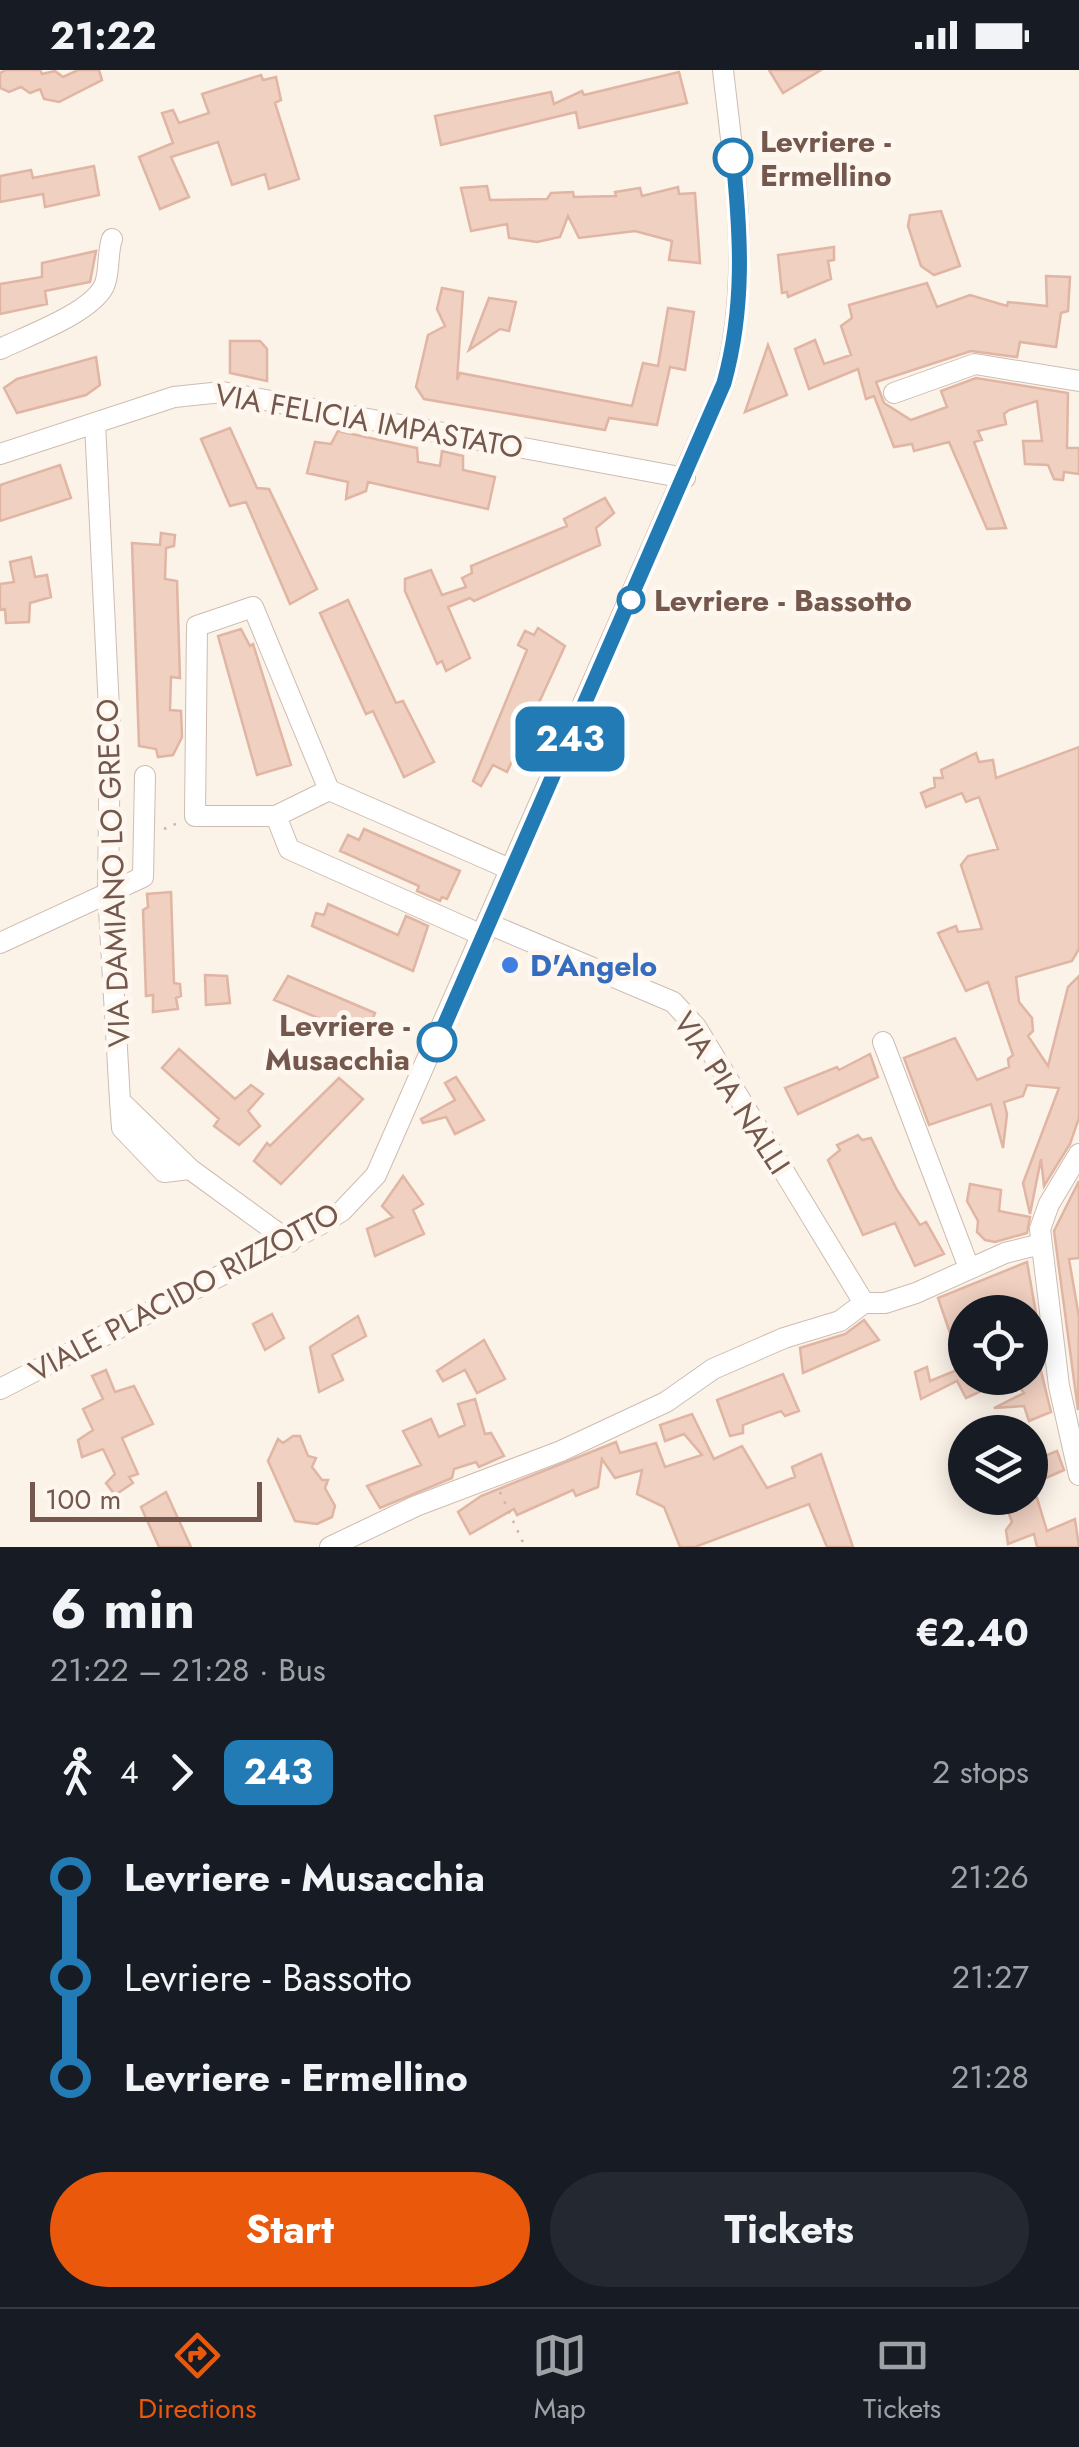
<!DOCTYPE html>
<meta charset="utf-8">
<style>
:root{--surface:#171b24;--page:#242831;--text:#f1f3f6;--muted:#9ea1a6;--line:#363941;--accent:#ea580c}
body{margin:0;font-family:Jost,sans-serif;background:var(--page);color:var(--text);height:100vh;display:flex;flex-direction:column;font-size:38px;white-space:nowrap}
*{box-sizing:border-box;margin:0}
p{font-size:32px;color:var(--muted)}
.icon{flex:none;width:55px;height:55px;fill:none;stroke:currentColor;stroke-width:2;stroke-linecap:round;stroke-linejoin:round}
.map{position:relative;height:1477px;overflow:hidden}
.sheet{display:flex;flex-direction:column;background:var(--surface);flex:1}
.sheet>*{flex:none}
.badge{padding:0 20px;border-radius:15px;font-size:35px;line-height:65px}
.tools{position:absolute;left:948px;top:1225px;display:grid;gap:20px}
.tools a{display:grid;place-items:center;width:100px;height:100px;border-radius:50%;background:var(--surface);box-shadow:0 5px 25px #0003;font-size:50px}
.scale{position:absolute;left:30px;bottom:25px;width:232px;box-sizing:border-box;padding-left:10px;border:5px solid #74584d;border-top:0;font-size:28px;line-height:35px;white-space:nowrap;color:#74584d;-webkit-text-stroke:8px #fef7ef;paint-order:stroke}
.map>.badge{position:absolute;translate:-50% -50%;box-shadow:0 0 0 5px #fff}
.legs{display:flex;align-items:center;gap:15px;height:110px;padding:0 50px;font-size:32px}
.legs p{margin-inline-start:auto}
.headline{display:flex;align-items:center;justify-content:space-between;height:170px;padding:0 50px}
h1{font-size:55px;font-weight:700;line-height:75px}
.cta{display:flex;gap:20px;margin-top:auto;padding:20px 50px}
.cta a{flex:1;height:115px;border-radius:60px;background:var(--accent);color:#fff;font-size:40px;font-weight:700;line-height:115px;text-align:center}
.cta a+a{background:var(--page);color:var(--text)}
ul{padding:0 50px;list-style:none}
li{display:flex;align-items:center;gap:35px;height:100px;font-size:38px}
li i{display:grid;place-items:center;width:15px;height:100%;margin:0 12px;background:currentColor}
li i::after{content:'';width:25px;height:25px;margin:-12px;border:8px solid;border-radius:50%;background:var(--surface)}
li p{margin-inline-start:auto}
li:first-child i{background:linear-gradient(#0000 50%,currentColor 0)}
li:last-child i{background:linear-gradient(currentColor 50%,#0000 0)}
.status{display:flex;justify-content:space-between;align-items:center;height:70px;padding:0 50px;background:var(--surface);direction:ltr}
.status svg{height:28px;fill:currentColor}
.tab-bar{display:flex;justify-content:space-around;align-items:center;height:140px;border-top:2px solid var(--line);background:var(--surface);font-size:28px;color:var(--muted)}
.tab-bar a{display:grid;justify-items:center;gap:5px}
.tab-bar .on{color:var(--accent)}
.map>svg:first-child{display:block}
</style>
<div class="status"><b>21:22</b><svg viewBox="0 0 49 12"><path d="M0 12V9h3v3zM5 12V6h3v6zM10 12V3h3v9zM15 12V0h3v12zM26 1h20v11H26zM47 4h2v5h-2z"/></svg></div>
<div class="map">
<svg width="1079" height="1477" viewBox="0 0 1079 1477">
<rect width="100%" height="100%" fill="#fbf2e8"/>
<!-- building -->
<path fill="#efd0c1" stroke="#e1b5a3" stroke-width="2.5" d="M 6,0 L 40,0 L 42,4 L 55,1 L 63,7 L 78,0 L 99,0 L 102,10 L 59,32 L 44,29 L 40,19 L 30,23 L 21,17 L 9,22 L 0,18 L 0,3 Z
M 769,0 L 821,0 L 783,23 Z
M 679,2 L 687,33 L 579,58 L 576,42 L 441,75 L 435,46 L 551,22 L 554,34 L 582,21 L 584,25 Z
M 261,5 L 263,10 L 276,7 L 281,30 L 275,33 L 299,109 L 269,119 L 265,104 L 232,115 L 218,72 L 171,87 L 189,127 L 160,139 L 139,87 L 173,73 L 162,43 L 173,40 L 179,53 L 209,43 L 202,24 Z
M 94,96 L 99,125 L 45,137 L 43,124 L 0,132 L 0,106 L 31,100 L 33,108 Z
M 487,116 L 490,130 L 547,129 L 551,123 L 573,122 L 574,127 L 616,126 L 615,122 L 640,118 L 642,126 L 678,117 L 679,124 L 695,123 L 700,193 L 669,190 L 672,171 L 635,161 L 579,168 L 568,146 L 560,167 L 537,172 L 509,168 L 507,154 L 471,161 L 461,118 Z
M 941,141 L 960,196 L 934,205 L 921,196 L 908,156 L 910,145 Z
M 834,177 L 834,190 L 828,191 L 831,209 L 788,227 L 787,222 L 782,223 L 778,185 Z
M 96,181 L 90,212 L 45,221 L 47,234 L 0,244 L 0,214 L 42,207 L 42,193 Z
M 1046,206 L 1070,207 L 1068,241 L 1061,243 L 1056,277 L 1020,272 L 1017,287 L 971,281 L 876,312 L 884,333 L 911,350 L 947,337 L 941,321 L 976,308 L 1068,323 L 1067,378 L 1079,378 L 1079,404 L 1064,402 L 1063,410 L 1054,409 L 1048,395 L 1025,394 L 1023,371 L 1042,371 L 1037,331 L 1009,340 L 1004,344 L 1006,354 L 978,361 L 982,370 L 974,372 L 1006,458 L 987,459 L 949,372 L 914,381 L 912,374 L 894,377 L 874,326 L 866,329 L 858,299 L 809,319 L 795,279 L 815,270 L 824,294 L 851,285 L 841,256 L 852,248 L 849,235 L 927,213 L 937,237 L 970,225 L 1007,236 L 1008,232 L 1047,236 Z
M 442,218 L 463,222 L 457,310 L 460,303 L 632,336 L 643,293 L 658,296 L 668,238 L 694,242 L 685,300 L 670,297 L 657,355 L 609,348 L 605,360 L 424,329 L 416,317 L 428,265 L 445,256 L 437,239 Z
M 489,228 L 516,232 L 509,261 L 500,259 L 469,280 Z
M 230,271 L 260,271 L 267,279 L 267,311 L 230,303 Z
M 768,275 L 787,325 L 745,342 Z
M 96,287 L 100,315 L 86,325 L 17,343 L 4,318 L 17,309 Z
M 230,358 L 257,418 L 269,419 L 317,519 L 290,534 L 246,432 L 230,436 L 201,369 Z
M 338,361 L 417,378 L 418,392 L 440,396 L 442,381 L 463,386 L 463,400 L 495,407 L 488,439 L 368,412 L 366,421 L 346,429 L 348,412 L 307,403 L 315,372 L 331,374 Z
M 60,395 L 71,428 L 0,451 L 0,415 Z
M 605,428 L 614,443 L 596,458 L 600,475 L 474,531 L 470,528 L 448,537 L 470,588 L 446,601 L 442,591 L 437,594 L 405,521 L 405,509 L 431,500 L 442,525 L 466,517 L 462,508 L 472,503 L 471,496 L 567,456 L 564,449 Z
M 161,463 L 175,465 L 174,476 L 166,478 L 165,509 L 177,511 L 180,608 L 171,607 L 170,640 L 181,641 L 182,667 L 173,685 L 158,687 L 156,679 L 139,676 L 132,473 L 160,475 Z
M 31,487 L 35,507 L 47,505 L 51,527 L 30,533 L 29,552 L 6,553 L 5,539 L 0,540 L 0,514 L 14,512 L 10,492 Z
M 348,530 L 396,633 L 403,631 L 434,692 L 404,707 L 373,641 L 366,644 L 320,543 Z
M 538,558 L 565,576 L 507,702 L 493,695 L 481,716 L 473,711 L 527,580 L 518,575 L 525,561 L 534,565 Z
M 241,559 L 250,576 L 253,574 L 291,695 L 257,705 L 218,566 Z
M 1079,677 L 1079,879 L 1072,891 L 1016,907 L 1019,932 L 1032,948 L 1033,961 L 1028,966 L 1048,996 L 1068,917 L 1079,906 L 1079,1048 L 1070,1074 L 1044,1116 L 1041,1089 L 1030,1144 L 1023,1113 L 1059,1018 L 1027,1015 L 1023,1026 L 1004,1032 L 1007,1044 L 1003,1078 L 991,1034 L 929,1055 L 904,988 L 955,968 L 977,1010 L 1009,997 L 1008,989 L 1013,985 L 988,912 L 966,921 L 938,863 L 956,856 L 958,862 L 982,859 L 961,795 L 968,786 L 998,779 L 979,727 L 966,732 L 962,723 L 926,737 L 921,723 L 935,717 L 934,708 L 943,708 L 941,700 L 976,683 L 979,692 L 993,690 L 996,708 Z
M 364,759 L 460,801 L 447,829 L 442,827 L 440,831 L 417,821 L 419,816 L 340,781 L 348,765 L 359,770 Z
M 171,822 L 174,913 L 180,914 L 181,926 L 176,928 L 178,939 L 153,942 L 153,925 L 146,926 L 143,840 L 148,837 L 147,824 Z
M 328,834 L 398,865 L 406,846 L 428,856 L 413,901 L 312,856 L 316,843 L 324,845 Z
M 205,905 L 227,906 L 230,933 L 206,935 Z
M 288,906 L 375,943 L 365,967 L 274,930 Z
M 179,979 L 235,1029 L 251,1015 L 263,1024 L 248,1041 L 260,1056 L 239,1075 L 214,1056 L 219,1049 L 162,998 Z
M 870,984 L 878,1007 L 798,1044 L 785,1018 L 837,997 L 839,1000 Z
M 456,1007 L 484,1050 L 455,1064 L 446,1047 L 423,1053 L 421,1049 L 455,1030 L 445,1013 Z
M 339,1008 L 363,1029 L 281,1114 L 254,1091 L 267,1073 L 270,1076 Z
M 858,1065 L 862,1070 L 871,1068 L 897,1120 L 920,1155 L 926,1152 L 944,1184 L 915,1196 L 895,1153 L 863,1165 L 828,1090 L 840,1080 L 837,1075 Z
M 403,1106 L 423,1134 L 413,1140 L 424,1164 L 375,1186 L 367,1159 L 393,1147 L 382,1136 Z
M 1079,1111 L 1079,1188 L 1069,1189 L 1079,1247 L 1078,1340 L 1054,1161 Z
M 970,1114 L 1001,1120 L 999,1141 L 1030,1147 L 1027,1163 L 995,1172 L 985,1170 L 977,1162 L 978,1151 L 967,1131 Z
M 1027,1192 L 1037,1249 L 1030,1253 L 1030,1242 L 1006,1239 L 965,1242 L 964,1308 L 1009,1308 L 966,1328 L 957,1311 L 921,1329 L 915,1302 L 927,1297 L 930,1311 L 962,1298 L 938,1228 Z
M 272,1244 L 284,1268 L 265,1280 L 253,1254 Z
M 358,1246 L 366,1266 L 332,1285 L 343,1310 L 319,1322 L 310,1277 Z
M 864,1250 L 879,1270 L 803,1303 L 800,1278 L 845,1264 Z
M 1032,1264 L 1051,1342 L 1029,1351 L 1024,1336 L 994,1338 L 1024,1323 L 1012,1308 L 1030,1308 Z
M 484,1270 L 505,1309 L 477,1323 L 465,1300 L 443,1311 L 437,1301 Z
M 106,1300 L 115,1322 L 134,1316 L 153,1354 L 122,1368 L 138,1404 L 129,1407 L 133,1413 L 115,1425 L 106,1413 L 115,1404 L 103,1379 L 82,1387 L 78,1370 L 93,1360 L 83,1339 L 103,1329 L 92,1306 Z
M 783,1304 L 799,1341 L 785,1346 L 781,1341 L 743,1355 L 743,1363 L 730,1366 L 717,1330 Z
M 475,1329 L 485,1364 L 491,1363 L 504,1386 L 479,1397 L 476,1392 L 454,1399 L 452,1408 L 380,1438 L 367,1416 L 421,1395 L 403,1361 L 431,1349 L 439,1367 L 465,1355 L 458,1334 Z
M 692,1344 L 714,1389 L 742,1376 L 767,1418 L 795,1407 L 792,1397 L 821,1384 L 853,1477 L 827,1477 L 809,1434 L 695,1477 L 680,1477 L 664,1437 L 637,1424 L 642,1400 L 615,1408 L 602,1389 L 598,1417 L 576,1426 L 573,1420 L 517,1445 L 514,1439 L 470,1464 L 458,1442 L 481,1426 L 616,1372 L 620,1383 L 656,1373 L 665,1397 L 702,1385 L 684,1364 L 665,1371 L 660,1355 Z
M 293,1366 L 300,1366 L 308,1386 L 316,1388 L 312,1397 L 322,1410 L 328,1410 L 325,1418 L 335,1436 L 332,1447 L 317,1454 L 295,1451 L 268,1391 L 278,1369 L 283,1373 Z
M 1057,1381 L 1064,1400 L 1030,1415 L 1030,1392 Z
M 166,1422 L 191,1477 L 159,1477 L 141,1437 Z
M 1003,1428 L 1037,1428 L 1047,1461 L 1075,1449 L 1079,1477 L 1037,1477 L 1034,1464 L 1008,1474 L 1006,1460 L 1012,1452 Z"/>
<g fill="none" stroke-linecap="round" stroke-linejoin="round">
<!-- minor casing -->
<g stroke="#cfbcb1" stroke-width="22">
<path id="minor" d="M 0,279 C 27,266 91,243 104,216 C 110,204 107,183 112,169
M 894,323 L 975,294 L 1079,311
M 95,353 L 110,660 L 108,822 L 120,1031 L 190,1099 L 290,1172
M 0,384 L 174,327 L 222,322 L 685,408
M 329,720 L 253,537 L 197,556 L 195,746 L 276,746 L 329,720 L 512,800
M 276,746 L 289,779 L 484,866
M 489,854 L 673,932 L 696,957 L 864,1233
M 0,873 L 143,807 L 145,706
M 883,972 L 969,1198
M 120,1031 L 122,1058 L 164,1102 L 190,1099
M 1079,1084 L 1049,1134 L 1040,1159 L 1059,1316 L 1079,1405
M 0,1319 L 321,1154 L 342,1141 L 376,1105 L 724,313 C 752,208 735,106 723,0
M 330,1477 L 416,1436 L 561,1381 L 666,1332 L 713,1299 L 784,1268 L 840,1251 L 864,1233 L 885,1233 L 916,1223 L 1005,1183 L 1041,1174"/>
</g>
<!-- path -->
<path stroke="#d4b3a4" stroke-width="2.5" stroke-dasharray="2.5 8" stroke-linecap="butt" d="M 164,759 L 180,752
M 500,1422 L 525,1477"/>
<!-- minor -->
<use href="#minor" stroke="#fff" stroke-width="20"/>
</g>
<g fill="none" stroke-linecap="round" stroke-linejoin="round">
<!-- line-1 casing -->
<g stroke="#fff" stroke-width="22">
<path id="line-1" d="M 437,972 L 724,313 C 745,237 741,167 733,88"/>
</g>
<!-- line-1 -->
<use href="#line-1" stroke="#227bb4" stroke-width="15"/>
</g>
<!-- markers -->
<g fill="#fff" stroke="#227bb4" stroke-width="5">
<circle cx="733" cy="88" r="18"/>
<circle cx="631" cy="530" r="12"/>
<circle cx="437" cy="972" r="18"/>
</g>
<circle fill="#3f7fe0" stroke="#fef7ef" stroke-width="4" cx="510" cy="895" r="10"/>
<g text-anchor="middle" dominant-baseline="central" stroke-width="10" stroke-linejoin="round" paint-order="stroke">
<!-- stop labels -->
<g font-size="30" font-weight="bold" fill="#74584d" stroke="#fef7ef" text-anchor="start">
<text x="760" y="71">Levriere -<tspan x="760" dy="34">Ermellino</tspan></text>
<text x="654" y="530">Levriere - Bassotto</text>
<text x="410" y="955" text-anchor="end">Levriere -<tspan x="410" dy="34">Musacchia</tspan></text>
</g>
<!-- street labels -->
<g font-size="30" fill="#74584d" stroke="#fef7ef">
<text transform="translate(369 351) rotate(10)">VIA FELICIA IMPASTATO</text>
<text transform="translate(113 803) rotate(-92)">VIA DAMIANO LO GRECO</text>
<text transform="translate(732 1023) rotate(57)">VIA PIA NALLI</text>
<text transform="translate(184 1222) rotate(-28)">VIALE PLACIDO RIZZOTTO</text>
</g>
<!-- shop labels -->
<g font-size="30" font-weight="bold" fill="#366cbe" stroke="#fef7ef" text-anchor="start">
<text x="530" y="895">D'Angelo</text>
</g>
</g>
</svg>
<div class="tools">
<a><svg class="icon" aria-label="locate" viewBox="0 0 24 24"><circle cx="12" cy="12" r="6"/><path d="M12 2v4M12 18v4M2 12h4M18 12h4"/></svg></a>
<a><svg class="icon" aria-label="layers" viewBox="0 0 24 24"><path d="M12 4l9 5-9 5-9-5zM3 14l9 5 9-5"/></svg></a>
</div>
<div class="scale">100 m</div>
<b class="badge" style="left:570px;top:669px;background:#227bb4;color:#fff">243</b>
</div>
<section class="sheet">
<div class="headline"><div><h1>6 min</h1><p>21:22 – 21:28 · Bus</p></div><b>€2.40</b></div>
<div class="legs"><svg class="icon" aria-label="walk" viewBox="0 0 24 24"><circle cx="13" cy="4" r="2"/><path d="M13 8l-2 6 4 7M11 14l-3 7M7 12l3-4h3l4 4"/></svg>4<svg class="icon" aria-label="forward" viewBox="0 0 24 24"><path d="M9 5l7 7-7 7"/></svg><b class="badge" style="background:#227bb4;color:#fff">243</b><p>2 stops</p></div>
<ul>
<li><i style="color:#227bb4"></i><b>Levriere - Musacchia</b><p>21:26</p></li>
<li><i style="color:#227bb4"></i><span>Levriere - Bassotto</span><p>21:27</p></li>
<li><i style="color:#227bb4"></i><b>Levriere - Ermellino</b><p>21:28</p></li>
</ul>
<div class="cta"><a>Start</a><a>Tickets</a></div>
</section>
<nav class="tab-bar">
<a class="on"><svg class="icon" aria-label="directions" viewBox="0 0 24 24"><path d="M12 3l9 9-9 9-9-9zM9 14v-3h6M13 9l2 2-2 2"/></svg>Directions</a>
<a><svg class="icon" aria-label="map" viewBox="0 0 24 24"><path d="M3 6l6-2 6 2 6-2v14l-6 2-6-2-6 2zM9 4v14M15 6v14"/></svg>Map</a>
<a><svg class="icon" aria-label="tickets" viewBox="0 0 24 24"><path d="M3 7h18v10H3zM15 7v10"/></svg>Tickets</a>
</nav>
